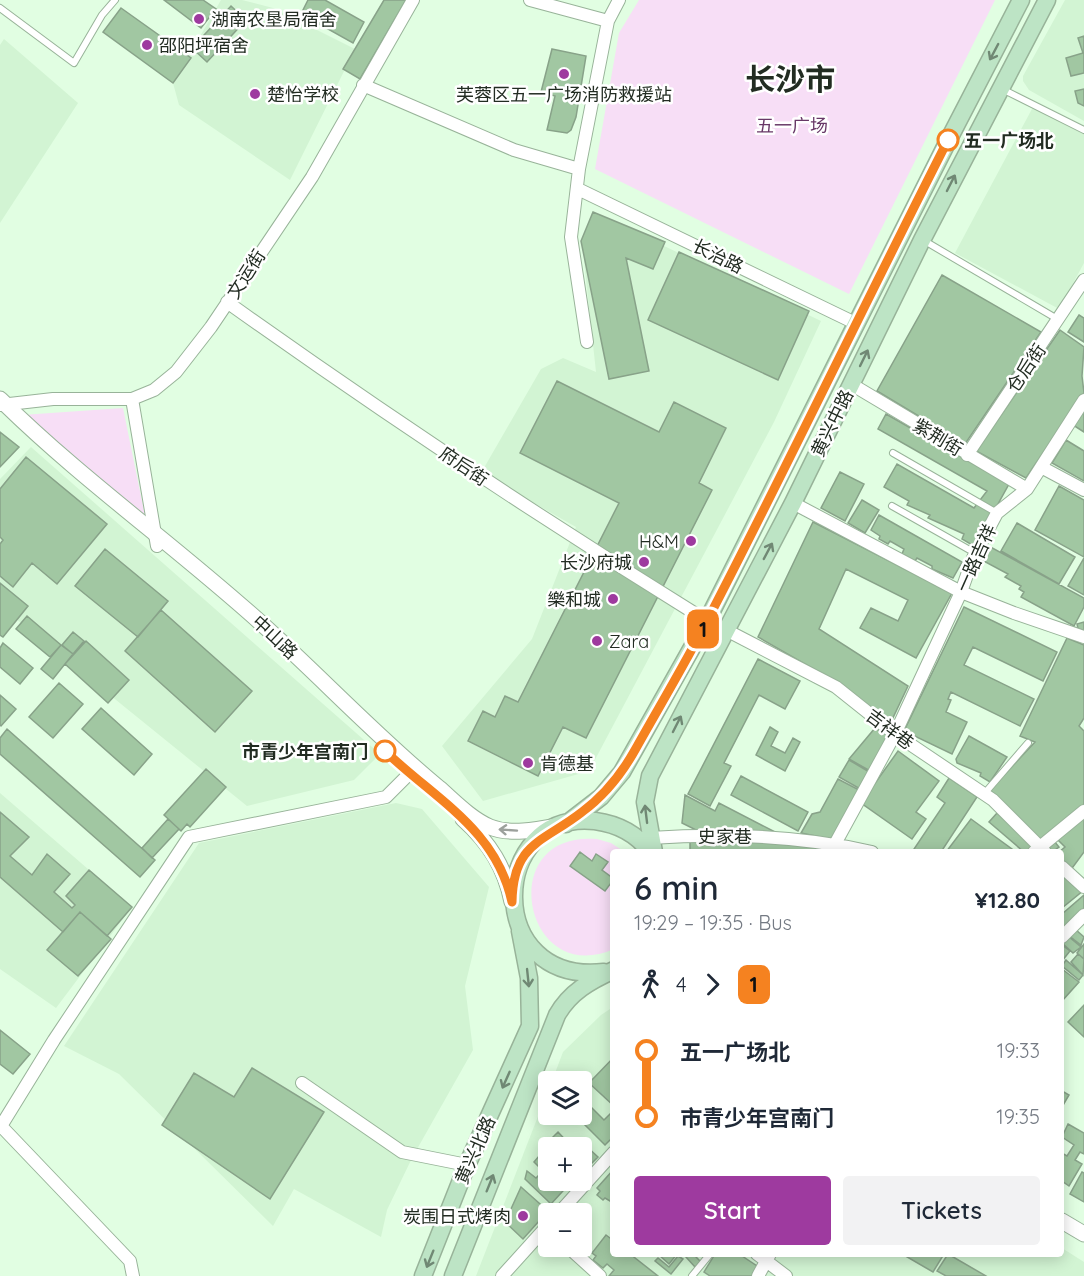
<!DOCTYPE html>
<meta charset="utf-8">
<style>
:root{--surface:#fff;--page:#f2f2f3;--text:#1f2937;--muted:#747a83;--accent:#9e3a9f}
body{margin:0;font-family:Quicksand,"Noto Sans SC",sans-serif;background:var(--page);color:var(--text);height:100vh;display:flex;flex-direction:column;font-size:22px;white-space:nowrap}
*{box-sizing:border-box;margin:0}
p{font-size:20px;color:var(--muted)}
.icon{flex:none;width:33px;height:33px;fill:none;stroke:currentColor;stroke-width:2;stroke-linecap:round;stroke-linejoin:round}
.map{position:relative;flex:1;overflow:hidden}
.details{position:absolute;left:610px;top:849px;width:454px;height:408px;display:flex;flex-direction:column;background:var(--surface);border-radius:6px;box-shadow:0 3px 15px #0003}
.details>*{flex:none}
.badge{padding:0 12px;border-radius:9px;font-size:21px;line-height:39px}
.tools{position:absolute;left:538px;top:1071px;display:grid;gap:12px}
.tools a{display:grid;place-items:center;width:54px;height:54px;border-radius:6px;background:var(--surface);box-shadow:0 3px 15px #0003;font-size:30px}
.map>.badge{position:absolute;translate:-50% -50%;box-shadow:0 0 0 3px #fff}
.legs{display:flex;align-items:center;gap:9px;height:66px;padding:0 24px;font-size:20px}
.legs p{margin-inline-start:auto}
.overview{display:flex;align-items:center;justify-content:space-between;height:102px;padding:0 24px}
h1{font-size:33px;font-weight:600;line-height:45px}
.primary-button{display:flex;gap:12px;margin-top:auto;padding:12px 24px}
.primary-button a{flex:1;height:69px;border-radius:6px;background:var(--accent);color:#fff;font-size:24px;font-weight:600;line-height:69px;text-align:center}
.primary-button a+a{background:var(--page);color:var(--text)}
ul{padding:0 24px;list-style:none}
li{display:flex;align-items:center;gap:21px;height:66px;font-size:22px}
li i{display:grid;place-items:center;width:9px;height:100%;margin:0 8px;background:currentColor}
li i::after{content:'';width:15px;height:15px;margin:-8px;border:4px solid;border-radius:50%;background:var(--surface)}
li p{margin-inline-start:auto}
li:first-child i{background:linear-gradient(#0000 50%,currentColor 0)}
li:last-child i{background:linear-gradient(currentColor 50%,#0000 0)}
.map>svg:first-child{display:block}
</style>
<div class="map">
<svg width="1084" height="1276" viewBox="0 0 1084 1276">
<rect width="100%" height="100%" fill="#e1fee2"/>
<!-- built -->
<path fill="#d2f4d3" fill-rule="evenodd" d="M 221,0 L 242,0 L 273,8 L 355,49 L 290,180 L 179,105 L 173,83 Z
M 1065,0 L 1084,0 L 1084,121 L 1029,90 L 1023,81 L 1023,76 Z
M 4,39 L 78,103 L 0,223 L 0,45 Z
M 1033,107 L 1084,134 L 1084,263 L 1059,309 L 955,253 Z
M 593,212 L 821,321 L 774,422 L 589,771 L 483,801 L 442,746 L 532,639 L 576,527 L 481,473 L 541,369 L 563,358 L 596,372 L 583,252 Z
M 31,447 L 380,754 L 354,780 L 247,806 L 0,606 L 0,479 Z
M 0,793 L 132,907 L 56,1008 L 0,969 Z
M 396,803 L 422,809 L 489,887 L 465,986 L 473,1050 L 412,1158 L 387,1210 L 381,1237 L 294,1189 L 273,1226 L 119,1074 L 64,1046 L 199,843 Z
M 613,1007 L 614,1254 L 1062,1254 L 1062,1248 L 1084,1262 L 1084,1276 L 476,1276 L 549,1088 L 549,1114 L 582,1114 L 582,1082 L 552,1081 L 563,1052 L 601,1015 ZM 549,1148 L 582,1148 L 582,1180 L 549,1180 ZM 549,1214 L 582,1214 L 582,1246 L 549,1246 Z"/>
<!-- green -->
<path fill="#f7def6" d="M 639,0 L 995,0 L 849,294 L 595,169 L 619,33 Z
M 123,408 L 145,516 L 22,415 Z
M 597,839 L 611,843 L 625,852 L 614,852 L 614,949 C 523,989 493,830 597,839 Z"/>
<!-- building -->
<path fill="#a1c7a2" stroke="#88a289" stroke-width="1.5" d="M 164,0 L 203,0 L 216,9 L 201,28 Z
M 308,0 L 325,0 L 364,22 L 353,43 L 301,14 Z
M 384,0 L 406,0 L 360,79 L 343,69 Z
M 231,6 L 246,20 L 207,62 L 192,48 Z
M 121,8 L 191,58 L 173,83 L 103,32 Z
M 1084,36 L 1084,73 L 1071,76 L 1066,58 L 1083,53 L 1078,38 Z
M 552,49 L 586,56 L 576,117 L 571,130 L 567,133 L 547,130 L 555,96 L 541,92 Z
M 1084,89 L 1084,106 L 1078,103 L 1075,91 Z
M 593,212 L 665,242 L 653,269 L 626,258 L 649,371 L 609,379 L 581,241 Z
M 679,252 L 809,311 L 778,380 L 648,320 Z
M 942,275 L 1041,332 L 965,444 L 877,391 Z
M 1079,315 L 1084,318 L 1084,342 L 1068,332 Z
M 1060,330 L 1084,347 L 1082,376 L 1084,393 L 1026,478 L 976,451 Z
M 557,381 L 659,432 L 674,402 L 726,428 L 699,483 L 712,490 L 586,738 L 563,727 L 538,776 L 468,741 L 483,711 L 495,717 L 505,696 L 518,702 L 619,503 L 520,453 Z
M 1084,406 L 1084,432 L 1073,425 Z
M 886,414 L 1009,484 L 977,542 L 972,545 L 962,539 L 964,534 L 928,518 L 930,515 L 907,505 L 909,501 L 884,487 L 897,464 L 974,508 L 987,491 L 878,429 Z
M 0,432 L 19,447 L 0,467 Z
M 1066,440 L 1084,451 L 1084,481 L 1052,463 Z
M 26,457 L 107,524 L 57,584 L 32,563 L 13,587 L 0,576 L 0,544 L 3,540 L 0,537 L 0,489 Z
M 840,472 L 864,484 L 845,521 L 821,508 Z
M 1059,486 L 1084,500 L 1084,557 L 1035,530 Z
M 862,500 L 879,510 L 865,533 L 848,523 Z
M 879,515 L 962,562 L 953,578 L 932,569 L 932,566 L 917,558 L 915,561 L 902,554 L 904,549 L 890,541 L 888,544 L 879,539 L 880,536 L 871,530 Z
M 813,522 L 952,593 L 916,658 L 860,628 L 871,608 L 898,621 L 908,600 L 846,569 L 819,629 L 908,686 L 890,724 L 840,684 L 758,637 Z
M 1017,523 L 1075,557 L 1059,584 L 1001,551 Z
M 985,544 L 1084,598 L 1084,607 L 1074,626 L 1021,597 L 1024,592 L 1019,589 L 1021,586 L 1005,577 L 1008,574 L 978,558 Z
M 105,549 L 168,601 L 138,637 L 75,586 Z
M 1084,558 L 1084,595 L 1068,586 Z
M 0,583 L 28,606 L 3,637 L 0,635 Z
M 964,607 L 1057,652 L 1043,681 L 973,647 L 964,665 L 1034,699 L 1020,726 L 951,692 L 948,699 L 951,700 L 946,712 L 967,722 L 952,754 L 904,731 Z
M 161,610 L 252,691 L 215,732 L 125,651 Z
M 27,616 L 61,645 L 50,657 L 16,629 Z
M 1084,622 L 1084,632 L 1079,633 L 1077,624 Z
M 73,632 L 84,641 L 73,654 L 62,645 Z
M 1067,638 L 1084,645 L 1084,718 L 1079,726 L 1084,731 L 1084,807 L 1040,841 L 990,790 L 1035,742 L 1020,736 Z
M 86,641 L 129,680 L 108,703 L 65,664 Z
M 3,643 L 33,668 L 20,684 L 0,667 L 0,648 Z
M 61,645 L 73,654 L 53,679 L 41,669 Z
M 758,659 L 800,681 L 785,709 L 759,695 L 724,763 L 731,766 L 710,806 L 688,794 Z
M 59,683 L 83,704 L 53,738 L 29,717 Z
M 0,695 L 16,709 L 1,726 L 0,725 Z
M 101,708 L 152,754 L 134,775 L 82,729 Z
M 770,727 L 778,732 L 771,746 L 785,753 L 793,738 L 800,742 L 785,771 L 756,755 Z
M 875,728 L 891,737 L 872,772 L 849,759 Z
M 7,729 L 155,860 L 140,877 L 0,754 L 0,738 Z
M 969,736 L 1007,757 L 990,782 L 980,776 L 981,773 L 957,763 L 956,759 Z
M 898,751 L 939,781 L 916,812 L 926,819 L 912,839 L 861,803 Z
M 849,760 L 871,773 L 862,790 L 839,777 Z
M 206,769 L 226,787 L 190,827 L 187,824 L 181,831 L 164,815 Z
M 741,776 L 808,812 L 798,831 L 731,795 Z
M 949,778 L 977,797 L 941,852 L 918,852 L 914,849 L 945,803 L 937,797 Z
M 838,779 L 861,791 L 835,840 L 801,833 L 812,814 L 820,812 Z
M 685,795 L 715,811 L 719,803 L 775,832 L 698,831 L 682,823 Z
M 0,812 L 29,837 L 10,856 L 32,875 L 47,854 L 70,874 L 54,892 L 72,908 L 75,905 L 66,896 L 89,870 L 132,907 L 107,936 L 80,912 L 63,932 L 0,877 Z
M 997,813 L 1035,847 L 1030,852 L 1024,852 L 989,822 Z
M 1084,815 L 1084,852 L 1070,871 L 1062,864 L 1062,852 L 1059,852 L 1065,847 L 1055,837 Z
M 168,819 L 179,829 L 152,858 L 142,848 Z
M 971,819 L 1016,852 L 946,852 Z
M 690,841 L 783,841 L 851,852 L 690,852 Z
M 1054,841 L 1059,847 L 1052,852 L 1048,848 Z
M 580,852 L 592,861 L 596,854 L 608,862 L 602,870 L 614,879 L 605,891 L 570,866 Z
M 1062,869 L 1084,890 L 1062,908 Z
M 1084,895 L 1084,913 L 1062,936 L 1062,914 Z
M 80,912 L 111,939 L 78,976 L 47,950 Z
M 1075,929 L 1084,937 L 1081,945 L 1068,935 Z
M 1068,936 L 1081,947 L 1073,953 L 1062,943 Z
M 1084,944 L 1084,959 L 1077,953 Z
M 1062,945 L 1070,951 L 1062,961 Z
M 1078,954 L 1084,959 L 1083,975 L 1071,962 Z
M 1066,960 L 1083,975 L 1079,980 L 1062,966 Z
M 1062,969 L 1079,982 L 1062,1001 Z
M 1084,1005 L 1084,1037 L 1068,1022 Z
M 0,1030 L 30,1054 L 13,1074 L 0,1064 Z
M 614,1057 L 614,1106 L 589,1083 Z
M 252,1068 L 324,1112 L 270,1199 L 162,1125 L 194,1073 L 234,1097 Z
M 1062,1091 L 1069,1095 L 1062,1107 Z
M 583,1099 L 604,1120 L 614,1110 L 614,1136 L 605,1145 L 574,1114 L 582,1114 Z
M 1068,1124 L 1084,1133 L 1084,1154 L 1080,1152 L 1075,1160 L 1082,1164 L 1069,1186 L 1062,1181 L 1062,1153 L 1067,1156 L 1074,1145 L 1062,1137 Z
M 558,1132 L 573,1148 L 560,1148 L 551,1139 Z
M 584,1144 L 598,1157 L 584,1171 L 581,1148 Z
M 545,1149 L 549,1153 L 549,1180 L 573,1180 L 551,1204 L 525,1179 L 527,1171 L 536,1178 L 543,1171 L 534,1162 Z
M 614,1169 L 614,1197 L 610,1201 L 605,1198 L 603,1200 L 597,1195 L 600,1191 L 597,1188 Z
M 1082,1172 L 1084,1173 L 1084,1202 L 1070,1194 Z
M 521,1187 L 548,1211 L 523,1239 L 505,1222 Z
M 606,1235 L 614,1241 L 614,1254 L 630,1254 L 658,1276 L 609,1276 L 614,1270 L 607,1264 L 603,1268 L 593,1260 L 596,1256 L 592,1253 Z
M 658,1254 L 677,1254 L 669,1264 Z
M 687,1254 L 693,1254 L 701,1262 L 695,1267 L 686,1257 Z
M 715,1254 L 739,1254 L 760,1268 L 754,1276 L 710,1276 L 704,1272 Z
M 902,1254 L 944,1254 L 933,1272 Z
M 948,1254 L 986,1276 L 946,1276 L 937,1271 Z
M 678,1256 L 683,1259 L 671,1274 L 655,1261 L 658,1258 L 669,1267 Z"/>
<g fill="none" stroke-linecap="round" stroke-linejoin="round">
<!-- service casing -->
<g stroke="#98b399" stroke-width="8">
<path id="service" d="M 0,8 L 74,63 L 102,15 L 115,0
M 1002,89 L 1084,130
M 923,240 L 1059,320
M 893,453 L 997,513
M 892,506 L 975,553
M 984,794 L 1028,743
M 692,1276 L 710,1254"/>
</g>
<!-- minor casing -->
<g stroke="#98b399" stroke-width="14">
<path id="minor" d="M 530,0 L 608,21
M 363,85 L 514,150 L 579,169
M 578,189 L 853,322 L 857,320
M 227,302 C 384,414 544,520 707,621
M 587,342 L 571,237 L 579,169 L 608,21 L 619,0
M 851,384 L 1027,489
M 0,405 L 53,399 L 132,399
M 967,455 L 1084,280
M 1041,467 L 1084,490
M 793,503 L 961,592 L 1014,613 L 1084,637
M 157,546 L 132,399 L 154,390 L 176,372 L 211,327 L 312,177 L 413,0
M 726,630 L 836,687 L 895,734 L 993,800 L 1045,852
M 650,838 C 725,833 798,835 872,852
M 835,844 L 895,734 L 961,592 L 973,558 L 997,513 L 1027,489 L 1084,400
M 1034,852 L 1084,811
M 1062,867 L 1084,887
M 1062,937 L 1084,915
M 302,1083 L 402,1152 L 467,1165
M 558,1214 L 614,1152
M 567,1246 L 600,1276
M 757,1254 L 786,1276
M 133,1276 L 130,1261 L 1,1126 L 54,1040 L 189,837 L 386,797 L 409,774
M 502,1276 L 549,1224
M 758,1276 L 770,1254"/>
</g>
<!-- tertiary casing -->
<g stroke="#98b399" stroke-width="17">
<path id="tertiary" d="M 0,399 C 82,480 177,547 262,624 C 322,678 377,737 439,788 C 454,801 471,819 490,827 C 510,835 536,830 557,826
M 463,819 C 490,843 505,868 512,902
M 1062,1221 L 1084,1234"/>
</g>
<!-- secondary casing -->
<g stroke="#98b399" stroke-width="19">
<path id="secondary" d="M 566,824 L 601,797 L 622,772 L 707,621 L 949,139 L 1021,0
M 654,852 L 645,802 L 650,776 L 793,503 L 922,240 L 1047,0
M 604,972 C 483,986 488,809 595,821 C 617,824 637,834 650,852
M 423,1276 L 467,1165 L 530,1026 L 529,978 L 520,931
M 453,1276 L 557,1015 C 570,992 590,981 614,970"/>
</g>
<!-- service -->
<use href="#service" stroke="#fff" stroke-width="6"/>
<!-- minor -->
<use href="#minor" stroke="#fff" stroke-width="12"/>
<!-- tertiary -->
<use href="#tertiary" stroke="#fff" stroke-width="15"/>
<!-- secondary -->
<use href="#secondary" stroke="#bde4c5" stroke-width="16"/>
</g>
<!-- one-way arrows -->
<defs><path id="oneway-shaft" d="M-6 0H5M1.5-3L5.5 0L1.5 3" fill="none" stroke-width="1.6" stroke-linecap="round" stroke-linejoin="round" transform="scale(1.5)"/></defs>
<g stroke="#708874">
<use href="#oneway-shaft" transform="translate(994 52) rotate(118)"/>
<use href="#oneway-shaft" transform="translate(951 183) rotate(-63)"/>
<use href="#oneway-shaft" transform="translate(864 358) rotate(-64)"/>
<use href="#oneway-shaft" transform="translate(768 551) rotate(-62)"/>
<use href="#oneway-shaft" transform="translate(677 724) rotate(-63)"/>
<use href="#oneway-shaft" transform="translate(646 814) rotate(-97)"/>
<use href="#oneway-shaft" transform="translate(528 978) rotate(84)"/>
<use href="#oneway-shaft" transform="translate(506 1080) rotate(114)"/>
<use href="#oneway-shaft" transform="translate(490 1183) rotate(-68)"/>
<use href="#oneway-shaft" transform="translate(430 1259) rotate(112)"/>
</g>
<use stroke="#9ca09c" href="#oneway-shaft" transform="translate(508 830) rotate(-176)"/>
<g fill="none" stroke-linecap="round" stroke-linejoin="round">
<!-- line-1 casing -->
<g stroke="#fff" stroke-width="14">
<path id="line-1" d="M 385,751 C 436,800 496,829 512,902 C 513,842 544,842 582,812 C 605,795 621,775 635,750 C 659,707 685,664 708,619 C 790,461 867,299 948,140"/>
</g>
<!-- line-1 -->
<use href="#line-1" stroke="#f58220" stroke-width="9"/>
</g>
<!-- markers -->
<g fill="#9e3a9f" stroke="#fff" stroke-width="2">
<circle cx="199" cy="19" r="6"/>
<circle cx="147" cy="45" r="6"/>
<circle cx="564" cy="74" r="6"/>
<circle cx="255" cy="94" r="6"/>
<circle cx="691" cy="541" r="6"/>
<circle cx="644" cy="562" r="6"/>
<circle cx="613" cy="599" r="6"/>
<circle cx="597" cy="641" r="6"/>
<circle cx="528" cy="763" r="6"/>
<circle cx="523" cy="1216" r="6"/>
</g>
<g fill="#fff" stroke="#f58220" stroke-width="3">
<circle cx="948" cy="140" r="10"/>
<circle cx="385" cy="751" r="10"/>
</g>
<g text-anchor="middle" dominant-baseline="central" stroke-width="5" stroke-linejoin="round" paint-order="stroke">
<!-- poi labels -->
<g font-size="18" fill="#222c22" stroke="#fff" text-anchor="start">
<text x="211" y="19">湖南农垦局宿舍</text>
<text x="159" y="45">邵阳坪宿舍</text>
<text x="267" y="94">楚怡学校</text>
<text x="564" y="94" text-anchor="middle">芙蓉区五一广场消防救援站</text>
<text x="679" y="541" text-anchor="end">H&amp;M</text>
<text x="632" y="562" text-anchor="end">长沙府城</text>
<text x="601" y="599" text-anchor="end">樂和城</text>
<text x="609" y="641">Zara</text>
<text x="540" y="763">肯德基</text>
<text x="511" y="1216" text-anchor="end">炭围日式烤肉</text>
</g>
<!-- park labels -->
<g font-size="18" fill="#683867" stroke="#fff">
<text x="792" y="125">五一广场</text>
</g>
<!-- stop labels -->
<g font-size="18" font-weight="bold" fill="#222c22" stroke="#fff" text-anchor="start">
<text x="964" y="140">五一广场北</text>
<text x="368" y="751" text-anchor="end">市青少年宫南门</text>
</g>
<!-- street labels -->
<g font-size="18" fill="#222c22" stroke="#fff">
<text transform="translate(718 256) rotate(26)">长治路</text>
<text transform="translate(246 274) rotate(-57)">文运街</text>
<text transform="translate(1026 368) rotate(-56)">仓后街</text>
<text transform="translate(832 423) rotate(-64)">黄兴中路</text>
<text transform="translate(938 437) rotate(31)">紫荆街</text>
<text transform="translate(464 466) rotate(34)">府后街</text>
<text transform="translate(976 558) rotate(-66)">一路吉祥</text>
<text transform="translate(275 637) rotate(43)">中山路</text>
<text transform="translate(890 729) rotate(37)">吉祥巷</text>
<text x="725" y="836">史家巷</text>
<text transform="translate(475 1150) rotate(-66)">黄兴北路</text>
</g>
<!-- town labels -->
<g font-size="30" font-weight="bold" fill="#222c22" stroke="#fff">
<text x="790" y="79">长沙市</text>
</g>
</g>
</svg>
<div class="tools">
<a><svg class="icon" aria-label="layers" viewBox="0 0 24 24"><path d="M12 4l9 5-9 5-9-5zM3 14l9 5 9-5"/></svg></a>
<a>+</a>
<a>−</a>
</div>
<b class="badge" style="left:703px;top:629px;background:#f58220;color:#111">1</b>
<section class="details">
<div class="overview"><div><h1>6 min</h1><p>19:29 – 19:35 · Bus</p></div><b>¥12.80</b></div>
<div class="legs"><svg class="icon" aria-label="walk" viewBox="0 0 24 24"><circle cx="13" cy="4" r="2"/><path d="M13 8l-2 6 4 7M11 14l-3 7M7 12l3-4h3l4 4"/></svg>4<svg class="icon" aria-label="forward" viewBox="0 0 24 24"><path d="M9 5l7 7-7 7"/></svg><b class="badge" style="background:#f58220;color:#111">1</b></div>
<ul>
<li><i style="color:#f58220"></i><b>五一广场北</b><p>19:33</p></li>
<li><i style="color:#f58220"></i><b>市青少年宫南门</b><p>19:35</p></li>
</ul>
<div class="primary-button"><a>Start</a><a>Tickets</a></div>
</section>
</div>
